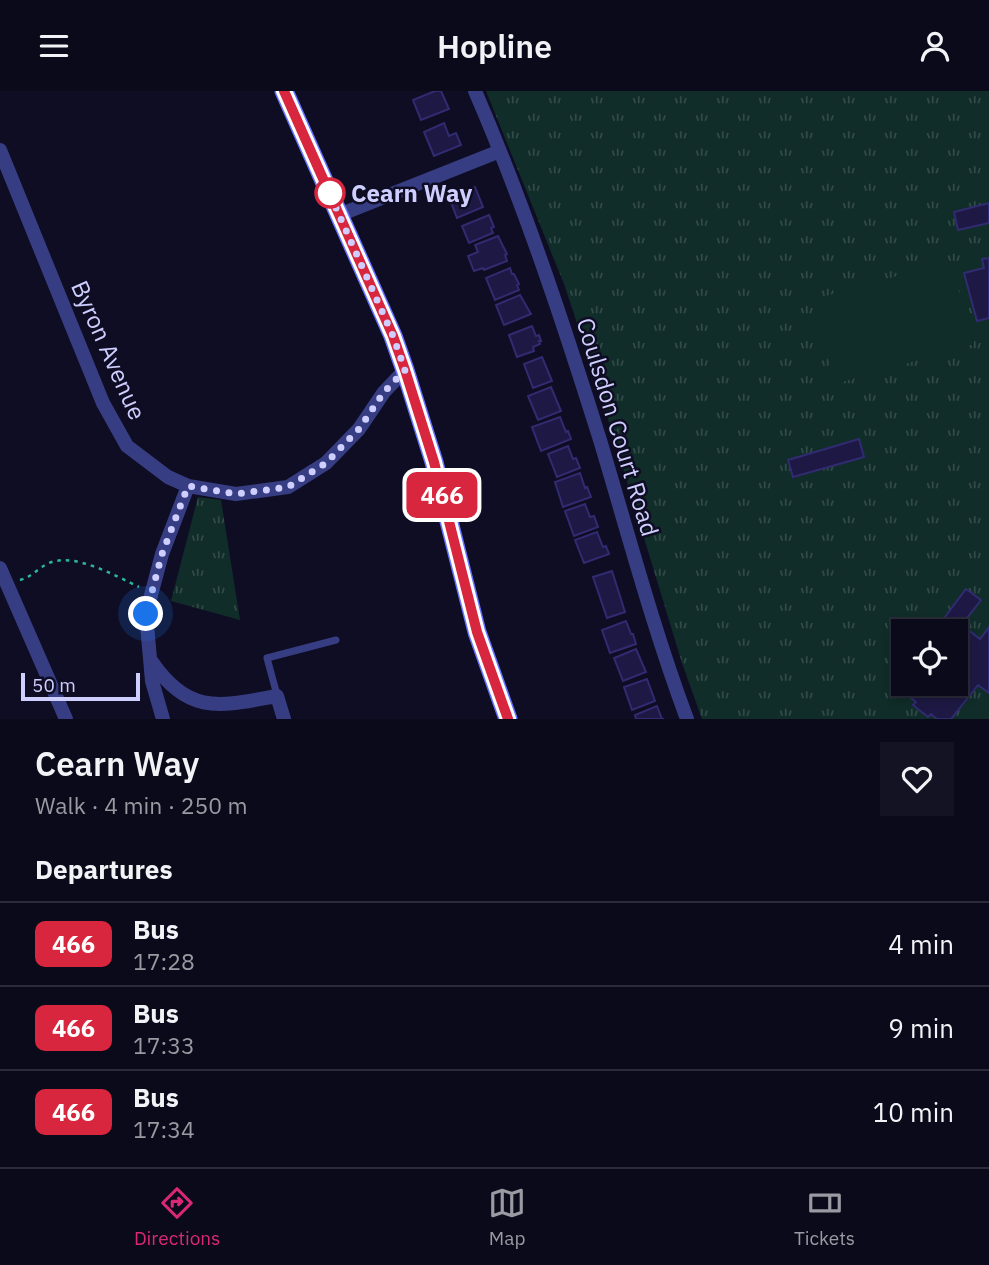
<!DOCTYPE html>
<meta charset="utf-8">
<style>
:root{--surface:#0b0a1a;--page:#141323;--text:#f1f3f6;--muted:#9a9aa2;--line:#2b2b39;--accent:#db2777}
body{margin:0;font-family:"IBM Plex Sans",sans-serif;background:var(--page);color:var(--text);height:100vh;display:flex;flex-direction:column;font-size:26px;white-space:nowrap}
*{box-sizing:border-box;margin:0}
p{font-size:23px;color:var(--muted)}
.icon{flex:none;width:38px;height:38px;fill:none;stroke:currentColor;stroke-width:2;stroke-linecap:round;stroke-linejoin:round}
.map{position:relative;height:628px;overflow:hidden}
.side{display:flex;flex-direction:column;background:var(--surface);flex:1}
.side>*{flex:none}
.badge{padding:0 14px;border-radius:10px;font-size:24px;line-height:46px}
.controls{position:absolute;left:891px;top:528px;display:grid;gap:14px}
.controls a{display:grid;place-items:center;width:77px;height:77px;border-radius:0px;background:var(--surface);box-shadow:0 4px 10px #0003,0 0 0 2px var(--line);font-size:35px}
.scale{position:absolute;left:21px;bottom:18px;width:119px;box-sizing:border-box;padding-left:7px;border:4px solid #cfcfff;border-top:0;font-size:19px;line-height:24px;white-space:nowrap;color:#cfcfff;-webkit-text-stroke:5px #0f0d23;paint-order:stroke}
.you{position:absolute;width:35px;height:35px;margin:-18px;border:5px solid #fff;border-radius:50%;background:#1a73e8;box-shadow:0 0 0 10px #1a73e833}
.map>.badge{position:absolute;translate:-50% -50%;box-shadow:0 0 0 4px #fff}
h2{padding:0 35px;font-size:26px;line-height:63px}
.round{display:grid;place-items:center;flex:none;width:74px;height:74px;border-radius:0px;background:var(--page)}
.overview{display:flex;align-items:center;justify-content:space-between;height:119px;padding:0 35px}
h1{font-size:33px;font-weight:600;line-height:52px}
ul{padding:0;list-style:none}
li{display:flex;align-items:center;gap:21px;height:84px;padding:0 35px;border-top:2px solid var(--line)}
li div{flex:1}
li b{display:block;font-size:26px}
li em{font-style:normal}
li .badge{min-width:77px;font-weight:700;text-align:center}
header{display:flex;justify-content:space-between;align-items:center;height:91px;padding:0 35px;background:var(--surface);font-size:32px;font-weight:600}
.tab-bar{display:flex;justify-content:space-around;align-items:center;height:98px;border-top:2px solid var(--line);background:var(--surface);font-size:19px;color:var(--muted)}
.tab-bar a{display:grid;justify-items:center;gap:4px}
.tab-bar .active{color:var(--accent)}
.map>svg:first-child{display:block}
</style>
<header><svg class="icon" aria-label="menu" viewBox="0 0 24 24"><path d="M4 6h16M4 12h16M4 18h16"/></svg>Hopline<svg class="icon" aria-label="person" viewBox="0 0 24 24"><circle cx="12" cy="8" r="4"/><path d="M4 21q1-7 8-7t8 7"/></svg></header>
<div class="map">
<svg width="989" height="628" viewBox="0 0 989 628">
<defs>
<pattern id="grass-tufts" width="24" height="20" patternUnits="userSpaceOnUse" patternTransform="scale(1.75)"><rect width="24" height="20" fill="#102d29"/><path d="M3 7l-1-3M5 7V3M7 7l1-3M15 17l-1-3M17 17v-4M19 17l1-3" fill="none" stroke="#324a49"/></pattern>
</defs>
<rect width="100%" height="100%" fill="#0f0d23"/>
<!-- grass -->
<path fill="url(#grass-tufts)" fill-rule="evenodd" d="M 486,0 L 989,0 L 989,628 L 702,628 L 682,572 L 597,292 L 564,193 ZM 903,541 L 956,541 L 956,593 L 903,593 Z
M 198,406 L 221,409 L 240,529 L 171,510 Z"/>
<!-- pitch -->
<path fill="#102d29" d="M 950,170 L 974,253 L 835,293 L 812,209 Z"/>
<!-- building -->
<path fill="#1d1944" stroke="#312b71" stroke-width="2" d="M 435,0 L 441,0 L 449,18 L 421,29 L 413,9 Z
M 444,32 L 449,45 L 456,42 L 461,54 L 434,65 L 424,41 Z
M 475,96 L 483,116 L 457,127 L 449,106 Z
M 989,112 L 989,132 L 958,139 L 954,121 Z
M 489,124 L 494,136 L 491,137 L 493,142 L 469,152 L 462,135 Z
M 498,145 L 507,163 L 505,164 L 507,170 L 484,179 L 483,177 L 474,180 L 468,165 L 478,161 L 475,154 Z
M 989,167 L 989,227 L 977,230 L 964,182 L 984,177 L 982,168 Z
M 510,177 L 512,183 L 514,183 L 519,193 L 517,194 L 519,199 L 495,209 L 486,187 Z
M 520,204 L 531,223 L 504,234 L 496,214 Z
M 532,235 L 536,245 L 539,244 L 541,250 L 539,250 L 540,253 L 533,256 L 534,260 L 517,266 L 509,244 Z
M 542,266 L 552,290 L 533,297 L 524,273 Z
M 551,296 L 561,320 L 538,329 L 528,305 Z
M 560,326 L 566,341 L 568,340 L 571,348 L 541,360 L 532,336 Z
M 859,348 L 864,366 L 793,386 L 788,369 Z
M 568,355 L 573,368 L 576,367 L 580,377 L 557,386 L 548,363 Z
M 580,382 L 585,397 L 587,396 L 591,406 L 563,416 L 555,391 Z
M 585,413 L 590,426 L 594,425 L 598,436 L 574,445 L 565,420 Z
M 597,441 L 603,456 L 606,455 L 609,463 L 584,472 L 575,449 Z
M 612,480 L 625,521 L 607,527 L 593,486 Z
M 966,498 L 981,509 L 959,537 L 945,526 Z
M 626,530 L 631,543 L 633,543 L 636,553 L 610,562 L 602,539 Z
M 962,534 L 980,548 L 989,536 L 989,602 L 978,594 L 951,628 L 937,628 L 931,623 L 928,626 L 913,614 L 916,611 L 894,594 L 903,582 L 903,593 L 956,593 L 956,542 Z
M 636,558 L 646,581 L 623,590 L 614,567 Z
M 647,588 L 655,610 L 632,619 L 624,596 Z
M 657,615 L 662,628 L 664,628 L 636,628 L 635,624 Z"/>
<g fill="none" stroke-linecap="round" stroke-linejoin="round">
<!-- path -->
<path stroke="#2cb69f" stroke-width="2.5" stroke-dasharray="3.5 5" stroke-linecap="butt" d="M 20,489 C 32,486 38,477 49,472 C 74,461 116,485 139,496"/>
<!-- lane -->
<path stroke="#373d83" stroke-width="7" d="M 277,604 L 267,567 L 336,549"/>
<!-- street -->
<path stroke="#373d83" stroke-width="14" d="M 475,0 C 524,113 563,231 600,349 C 628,442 653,537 687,628
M 0,59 L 103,312 L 127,355 L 168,386 L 188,395 L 236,403 L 288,396 L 326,372 L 359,338 L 384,301 L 405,279
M 339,124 L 500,60
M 0,477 L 66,628
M 152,571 C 189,625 221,615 277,605 L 284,628
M 163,628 L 152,590 L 146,523 L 162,463 L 188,395"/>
<!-- secondary -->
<path stroke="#6673ff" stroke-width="19" d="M 284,0 L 393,245 L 405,279 L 434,371 L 477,541 L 508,628"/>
</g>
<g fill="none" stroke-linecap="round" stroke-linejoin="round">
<!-- line casing -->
<g stroke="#fff" stroke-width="16">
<path id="line" d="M 284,0 L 393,245 L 405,279 L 434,371 L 477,541 L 508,628"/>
</g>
<!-- line -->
<use href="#line" stroke="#d7263d" stroke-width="10"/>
<!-- walk -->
<path stroke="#cfcfff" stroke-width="7" stroke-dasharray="0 12.6" d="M 146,523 L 162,463 L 188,395 L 236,403 L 288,396 L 326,372 L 359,338 L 384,301 L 405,279 L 393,245 L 328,99 L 330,102"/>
</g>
<!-- markers -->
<circle fill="#fff" stroke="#d7263d" stroke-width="3.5" cx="330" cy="102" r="14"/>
<g text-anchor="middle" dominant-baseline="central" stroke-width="5" stroke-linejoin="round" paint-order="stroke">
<!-- stop labels -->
<g font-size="24" font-weight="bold" fill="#cfcfff" stroke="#0f0d23" text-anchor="start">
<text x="351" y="102">Cearn Way</text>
</g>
<!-- street labels -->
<g font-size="24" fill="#cfcfff" stroke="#0f0d23">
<text transform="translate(109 259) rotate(66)">Byron Avenue</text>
<text transform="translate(618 336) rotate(73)">Coulsdon Court Road</text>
</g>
</g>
</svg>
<div class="controls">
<a><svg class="icon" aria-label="locate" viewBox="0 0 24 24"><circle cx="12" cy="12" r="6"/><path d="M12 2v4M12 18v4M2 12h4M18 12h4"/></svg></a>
</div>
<div class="scale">50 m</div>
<div class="you" style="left:146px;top:523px"></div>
<b class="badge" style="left:442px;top:404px;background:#d7263d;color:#fff">466</b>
</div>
<section class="side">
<div class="overview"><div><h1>Cearn Way</h1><p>Walk · 4 min · 250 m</p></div><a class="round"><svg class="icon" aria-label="heart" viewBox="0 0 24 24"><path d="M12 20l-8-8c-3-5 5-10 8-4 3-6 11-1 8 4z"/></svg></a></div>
<h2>Departures</h2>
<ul>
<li><span class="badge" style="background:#d7263d;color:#fff">466</span><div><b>Bus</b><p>17:28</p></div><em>4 min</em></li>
<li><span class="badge" style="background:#d7263d;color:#fff">466</span><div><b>Bus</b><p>17:33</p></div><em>9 min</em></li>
<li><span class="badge" style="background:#d7263d;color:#fff">466</span><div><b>Bus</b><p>17:34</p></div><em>10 min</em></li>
</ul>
</section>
<nav class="tab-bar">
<a class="active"><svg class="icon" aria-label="directions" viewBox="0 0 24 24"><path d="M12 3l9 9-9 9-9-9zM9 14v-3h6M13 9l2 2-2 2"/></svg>Directions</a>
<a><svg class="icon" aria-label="map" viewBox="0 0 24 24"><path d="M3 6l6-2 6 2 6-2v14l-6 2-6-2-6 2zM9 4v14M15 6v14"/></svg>Map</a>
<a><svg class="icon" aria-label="tickets" viewBox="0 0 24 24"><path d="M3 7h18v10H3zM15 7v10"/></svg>Tickets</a>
</nav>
